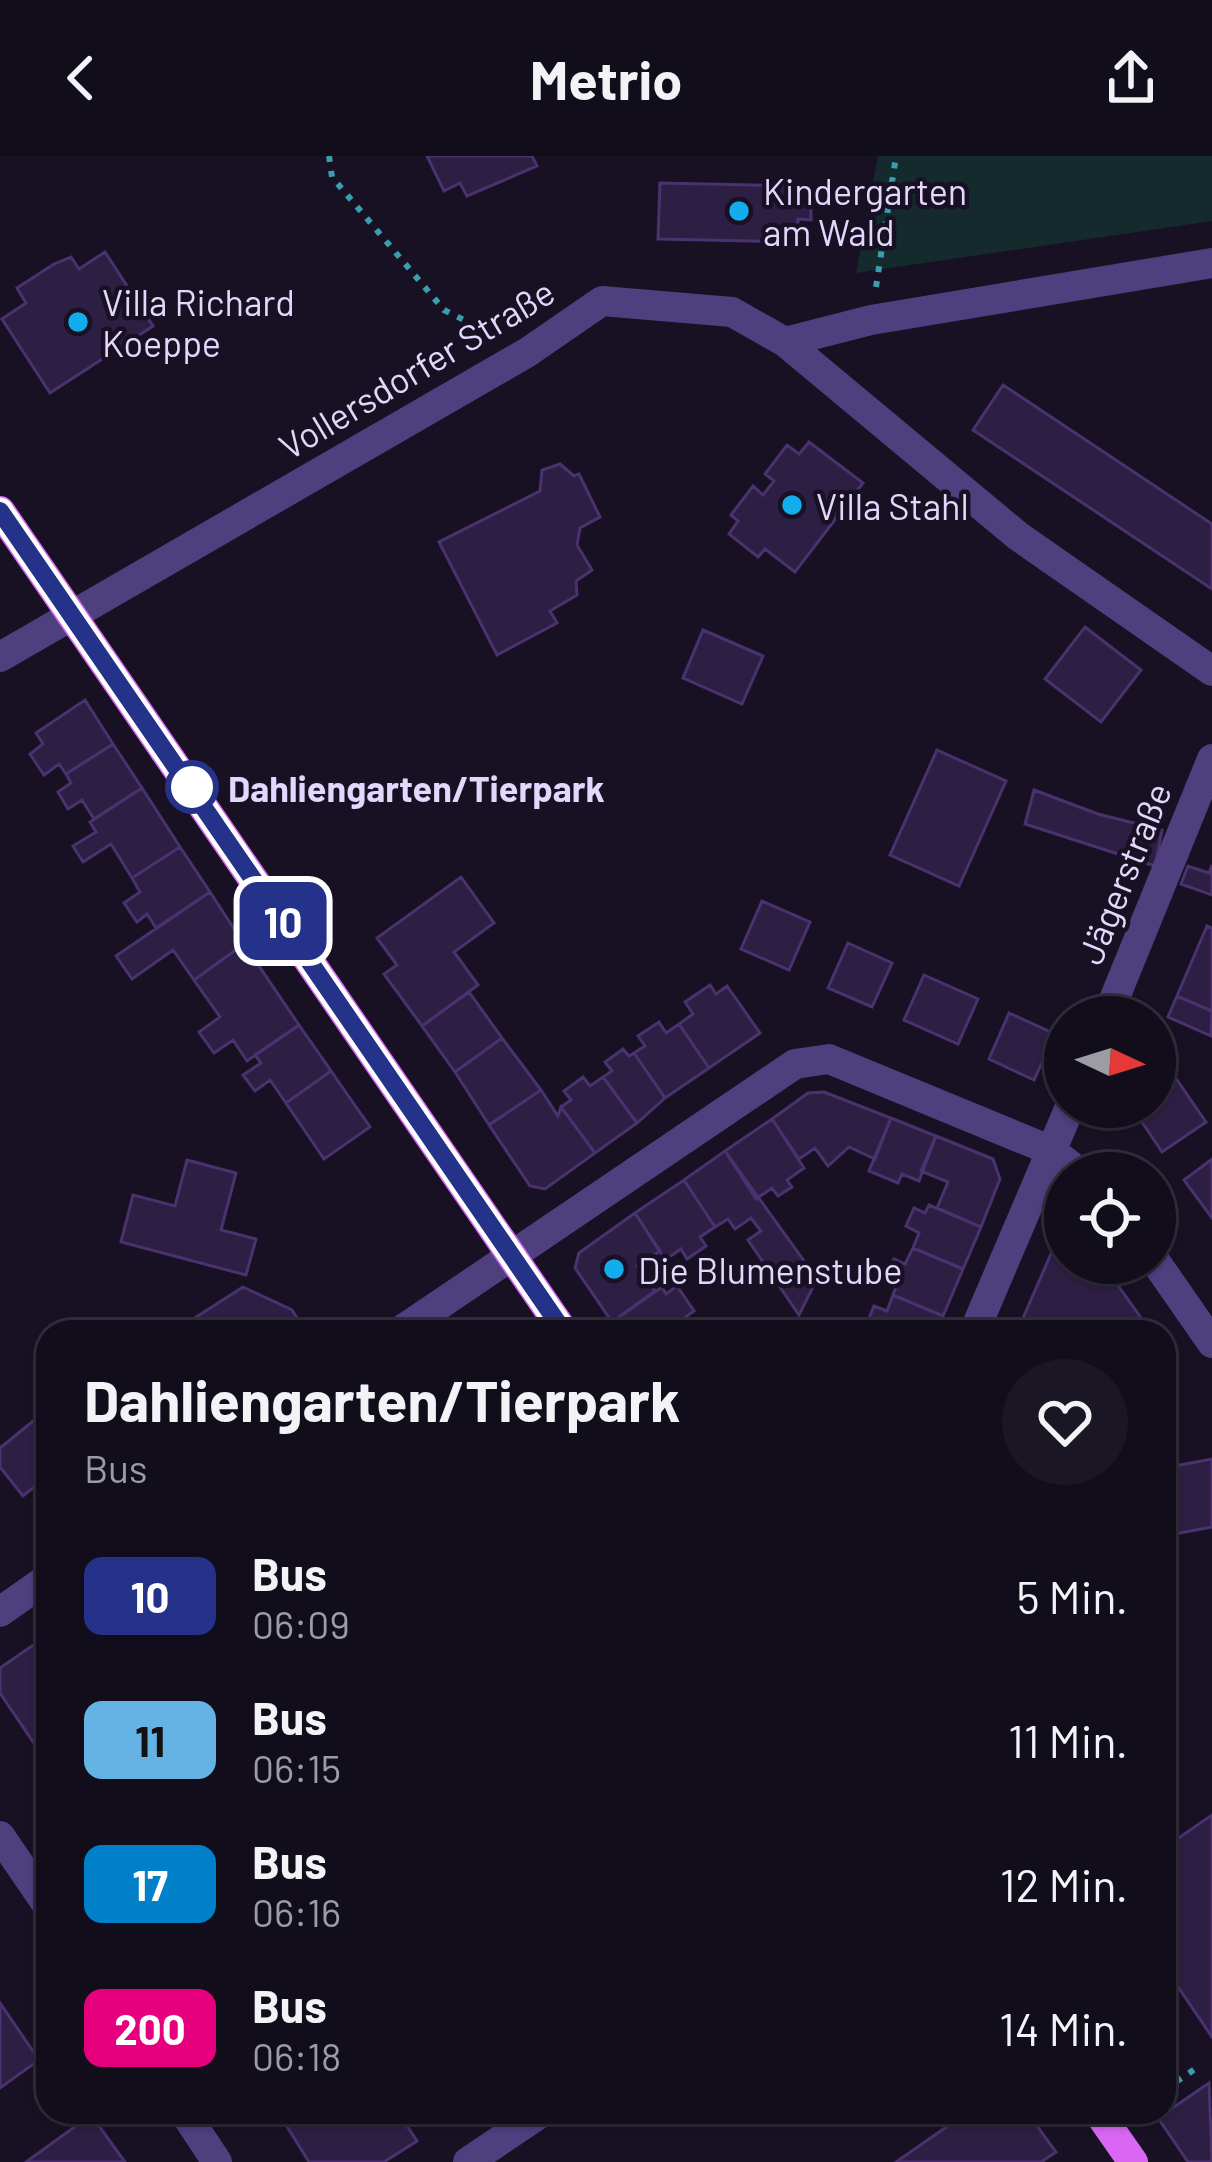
<!DOCTYPE html>
<html lang="de">
<meta charset="utf-8">
<style>
:root{--surface:#120d1b;--page:#1b1624;--text:#f1f3f6;--muted:#9c9ca3;--line:#312d3a}
body{margin:0;font-family:Barlow,sans-serif;background:var(--page);color:var(--text);height:100vh;display:flex;flex-direction:column;font-size:45px;white-space:nowrap}
*{box-sizing:border-box;margin:0}
p{font-size:39px;color:var(--muted)}
.icon{flex:none;width:66px;height:66px;fill:none;stroke:currentColor;stroke-width:2;stroke-linecap:round;stroke-linejoin:round}
.map{position:relative;flex:1;overflow:hidden}
.sheet{position:absolute;left:36px;top:1164px;width:1140px;height:804px;display:flex;flex-direction:column;background:var(--surface);border-radius:36px;box-shadow:0 3px 9px #0004,0 0 0 3px var(--line)}
.sheet>*{flex:none}
.badge{padding:0 24px;border-radius:18px;font-size:42px;line-height:78px}
.needle{width:78px;rotate:94deg}
.controls{position:absolute;left:1044px;top:840px;display:grid;gap:24px}
.controls a{display:grid;place-items:center;width:132px;height:132px;border-radius:50%;background:var(--surface);box-shadow:0 3px 9px #0004,0 0 0 3px var(--line);font-size:60px}
.map>.badge{position:absolute;translate:-50% -50%;box-shadow:0 0 0 6px #fff}
.round{display:grid;place-items:center;flex:none;width:126px;height:126px;border-radius:63px;background:var(--page)}
.overview{display:flex;align-items:center;justify-content:space-between;height:204px;padding:0 48px}
h1{font-size:57px;font-weight:700;line-height:90px}
ul{padding:0;list-style:none}
li{display:flex;align-items:center;gap:36px;height:144px;padding:0 48px}
li div{flex:1}
li b{display:block;font-size:45px}
li em{font-style:normal}
li .badge{min-width:132px;font-weight:700;text-align:center}
header{display:flex;justify-content:space-between;align-items:center;height:156px;padding:0 48px;background:var(--surface);font-size:54px;font-weight:700}
.map>svg:first-child{display:block}
</style>
<header><svg class="icon" aria-label="back" viewBox="0 0 24 24"><path d="M15 5l-7 7 7 7"/></svg>Metrio<svg class="icon" aria-label="share" viewBox="0 0 24 24"><path d="M12 15V3M7 8l5-5 5 5M5 13v7h14v-7"/></svg></header>
<div class="map">
<svg width="1212" height="2006" viewBox="0 0 1212 2006">
<rect width="100%" height="100%" fill="#181124"/>
<!-- green -->
<path fill="#142a2d" d="M 878,0 L 1212,0 L 1212,65 L 856,117 Z"/>
<!-- building -->
<path fill="#2d1e43" stroke="#49326e" stroke-width="3" d="M 427,0 L 532,0 L 537,10 L 467,40 L 460,27 L 444,35 Z
M 660,27 L 799,30 L 799,35 L 811,36 L 811,64 L 798,63 L 797,86 L 658,83 Z
M 105,96 L 153,170 L 50,237 L 2,163 L 26,147 L 17,132 L 54,108 L 71,101 L 79,113 Z
M 1003,229 L 1212,368 L 1212,433 L 973,274 Z
M 809,286 L 863,327 L 795,416 L 765,393 L 758,401 L 729,378 L 738,365 L 731,359 L 753,330 L 763,339 L 774,325 L 765,318 L 787,289 L 799,298 Z
M 560,308 L 574,320 L 579,318 L 600,361 L 580,372 L 577,389 L 592,414 L 576,425 L 577,439 L 550,455 L 557,467 L 497,499 L 439,386 L 540,335 L 542,314 Z
M 1085,471 L 1141,514 L 1101,566 L 1045,523 Z
M 703,474 L 763,500 L 742,548 L 683,522 Z
M 85,544 L 113,588 L 66,618 L 59,608 L 44,619 L 30,598 L 43,588 L 36,577 Z
M 113,588 L 142,632 L 94,663 L 82,644 L 68,653 L 58,636 L 71,627 L 66,618 Z
M 937,594 L 1006,625 L 959,730 L 890,699 Z
M 142,632 L 180,691 L 132,722 L 111,688 L 83,706 L 73,690 L 96,676 L 90,666 Z
M 1034,634 L 1098,658 L 1162,674 L 1155,710 L 1025,668 Z
M 180,691 L 210,736 L 156,772 L 147,758 L 137,766 L 124,747 L 140,736 L 132,722 Z
M 1212,709 L 1212,739 L 1181,728 L 1188,710 L 1209,717 Z
M 461,721 L 494,767 L 454,796 L 478,829 L 422,870 L 384,818 L 397,809 L 377,782 Z
M 210,736 L 244,788 L 194,824 L 173,794 L 132,823 L 116,800 Z
M 762,745 L 810,766 L 789,814 L 741,793 Z
M 1207,770 L 1212,772 L 1212,855 L 1177,840 Z
M 848,787 L 892,807 L 872,851 L 828,832 Z
M 244,788 L 299,869 L 247,905 L 233,884 L 214,897 L 199,876 L 220,861 L 194,824 Z
M 924,819 L 978,843 L 958,888 L 904,864 Z
M 710,829 L 716,838 L 727,830 L 760,877 L 709,912 L 679,868 L 693,858 L 685,846 Z
M 469,836 L 502,882 L 455,916 L 422,870 Z
M 1177,840 L 1212,855 L 1211,880 L 1168,861 Z
M 1009,857 L 1055,878 L 1034,924 L 989,903 Z
M 659,866 L 666,877 L 679,868 L 709,912 L 665,942 L 634,897 L 645,890 L 638,880 Z
M 299,869 L 331,915 L 286,947 L 270,924 L 255,935 L 243,919 L 261,907 L 255,899 Z
M 502,882 L 541,934 L 489,969 L 455,916 Z
M 623,893 L 629,900 L 634,897 L 665,942 L 637,967 L 603,921 L 612,915 L 605,906 Z
M 331,915 L 370,971 L 324,1003 L 286,947 Z
M 583,921 L 590,930 L 603,921 L 637,967 L 595,997 L 561,951 L 571,944 L 564,935 Z
M 1175,921 L 1206,966 L 1162,996 L 1132,951 L 1155,951 L 1155,935 Z
M 541,934 L 558,960 L 561,951 L 595,997 L 545,1033 L 530,1030 L 489,969 Z
M 824,936 L 891,962 L 875,1003 L 849,991 L 828,1010 L 815,992 L 799,1003 L 772,963 L 808,937 Z
M 891,962 L 936,980 L 919,1025 L 902,1018 L 898,1027 L 869,1015 Z
M 772,963 L 804,1012 L 787,1024 L 792,1031 L 778,1040 L 772,1032 L 756,1043 L 725,995 Z
M 936,980 L 993,1003 L 1000,1023 L 981,1071 L 937,1052 L 948,1026 L 921,1015 Z
M 725,995 L 817,1123 L 799,1159 L 748,1084 L 761,1075 L 751,1062 L 735,1073 L 728,1063 L 715,1071 L 684,1024 Z
M 1212,1003 L 1212,1062 L 1184,1024 Z
M 187,1004 L 236,1017 L 221,1074 L 256,1083 L 246,1119 L 121,1086 L 133,1039 L 175,1050 Z
M 684,1024 L 715,1071 L 700,1081 L 706,1090 L 687,1103 L 681,1093 L 665,1104 L 635,1057 Z
M 929,1049 L 981,1071 L 963,1113 L 913,1092 L 919,1077 L 906,1070 L 914,1052 L 925,1057 Z
M 635,1057 L 660,1095 L 637,1110 L 655,1135 L 612,1166 L 575,1112 L 579,1097 Z
M 1063,1070 L 1065,1107 L 1102,1107 L 1151,1176 L 1017,1176 Z
M 913,1092 L 963,1113 L 943,1160 L 893,1139 L 897,1128 L 885,1123 L 894,1103 L 905,1108 Z
M 677,1130 L 694,1155 L 679,1166 L 681,1176 L 620,1176 L 612,1166 L 662,1131 L 666,1138 Z
M 243,1131 L 292,1154 L 302,1170 L 292,1176 L 173,1176 Z
M 893,1139 L 943,1160 L 936,1176 L 877,1176 L 879,1170 L 868,1165 L 874,1150 L 887,1155 Z
M 48,1253 L 48,1320 L 23,1340 L 0,1311 L 0,1292 Z
M 1212,1303 L 1212,1371 L 1164,1380 L 1164,1312 Z
M 42,1483 L 48,1492 L 48,1608 L 0,1537 L 0,1512 Z
M 1212,1659 L 1212,1881 L 1164,1810 L 1164,1692 Z
M 0,1847 L 39,1904 L 0,1932 Z
M 1209,1927 L 1212,2006 L 1188,2006 L 1158,1962 Z
M 306,1956 L 398,1956 L 417,1985 L 384,2006 L 309,2006 L 286,1969 Z
M 968,1956 L 1027,1956 L 1056,1996 L 1041,2006 L 896,2006 Z
M 91,1959 L 125,2006 L 26,2006 Z"/>
<g fill="none" stroke-linecap="round" stroke-linejoin="round">
<!-- path -->
<path stroke="#399ead" stroke-width="6" stroke-dasharray="6 9" stroke-linecap="butt" d="M 329,0 L 332,21 L 444,154 L 492,178
M 876,131 L 896,0
M 1164,1934 L 1195,1913"/>
<!-- minor -->
<path stroke="#4e3f7f" stroke-width="30" d="M 785,186 L 871,164 L 1212,107
M 0,501 L 528,196 L 602,145 L 732,156 L 785,186 L 1018,380 L 1212,515
M 1107,861 L 1212,603
M 1155,1105 L 1212,1187
M 399,1176 L 795,908 L 829,903 L 1052,995 L 1080,1017
M 974,1176 L 1070,951
M 0,1456 L 48,1422
M 0,1680 L 48,1750
M 184,1956 L 217,2006
M 468,2006 L 542,1956"/>
<!-- major -->
<path stroke="#d967f3" stroke-width="30" d="M 0,355 L 564,1176
M 1098,1956 L 1133,2006"/>
</g>
<g fill="none" stroke-linecap="round" stroke-linejoin="round">
<!-- line casing -->
<g stroke="#fff" stroke-width="27">
<path id="line" d="M 0,355 L 564,1176"/>
</g>
<!-- line -->
<use href="#line" stroke="#25328a" stroke-width="18"/>
</g>
<!-- markers -->
<g fill="#13acec" stroke="#181124" stroke-width="4.5">
<circle cx="739" cy="55" r="12"/>
<circle cx="78" cy="166" r="12"/>
<circle cx="792" cy="349" r="12"/>
<circle cx="614" cy="1113" r="12"/>
</g>
<circle fill="#fff" stroke="#25328a" stroke-width="6" cx="192" cy="631" r="24"/>
<g text-anchor="middle" dominant-baseline="central" stroke-width="9" stroke-linejoin="round" paint-order="stroke">
<!-- poi labels -->
<g font-size="36" fill="#e2d7fc" stroke="#181124" text-anchor="start">
<text x="763" y="34">Kindergarten<tspan x="763" dy="41">am Wald</tspan></text>
<text x="102" y="145">Villa Richard<tspan x="102" dy="41">Koeppe</tspan></text>
<text x="816" y="349">Villa Stahl</text>
<text x="638" y="1113">Die Blumenstube</text>
</g>
<!-- street labels -->
<g font-size="36" fill="#e2d7fc" stroke="#181124">
<text transform="translate(416 212) rotate(-31)">Vollersdorfer Straße</text>
<text transform="translate(1123 717) rotate(-68)">Jägerstraße</text>
</g>
<!-- stop labels -->
<g font-size="36" font-weight="bold" fill="#e2d7fc" stroke="#181124" text-anchor="start">
<text x="228" y="631">Dahliengarten/Tierpark</text>
</g>
</g>
</svg>
<div class="controls">
<a><svg class="needle" viewBox="-14 -14 28 28"><path d="M0-13l5 13h-10z" fill="#e53935"/><path d="M0 13l5-13h-10z" fill="#9c9ca3"/></svg></a>
<a><svg class="icon" aria-label="locate" viewBox="0 0 24 24"><circle cx="12" cy="12" r="6"/><path d="M12 2v4M12 18v4M2 12h4M18 12h4"/></svg></a>
</div>
<b class="badge" style="left:283px;top:765px;background:#25328a;color:#fff">10</b>
<section class="sheet">
<div class="overview"><div><h1>Dahliengarten/Tierpark</h1><p>Bus</p></div><a class="round"><svg class="icon" aria-label="heart" viewBox="0 0 24 24"><path d="M12 20l-8-8c-3-5 5-10 8-4 3-6 11-1 8 4z"/></svg></a></div>
<ul>
<li><span class="badge" style="background:#25328a;color:#fff">10</span><div><b>Bus</b><p>06:09</p></div><em>5 Min.</em></li>
<li><span class="badge" style="background:#65b2e4;color:#111">11</span><div><b>Bus</b><p>06:15</p></div><em>11 Min.</em></li>
<li><span class="badge" style="background:#0080c8;color:#fff">17</span><div><b>Bus</b><p>06:16</p></div><em>12 Min.</em></li>
<li><span class="badge" style="background:#e6007e;color:#fff">200</span><div><b>Bus</b><p>06:18</p></div><em>14 Min.</em></li>
</ul>
</section>
</div>
